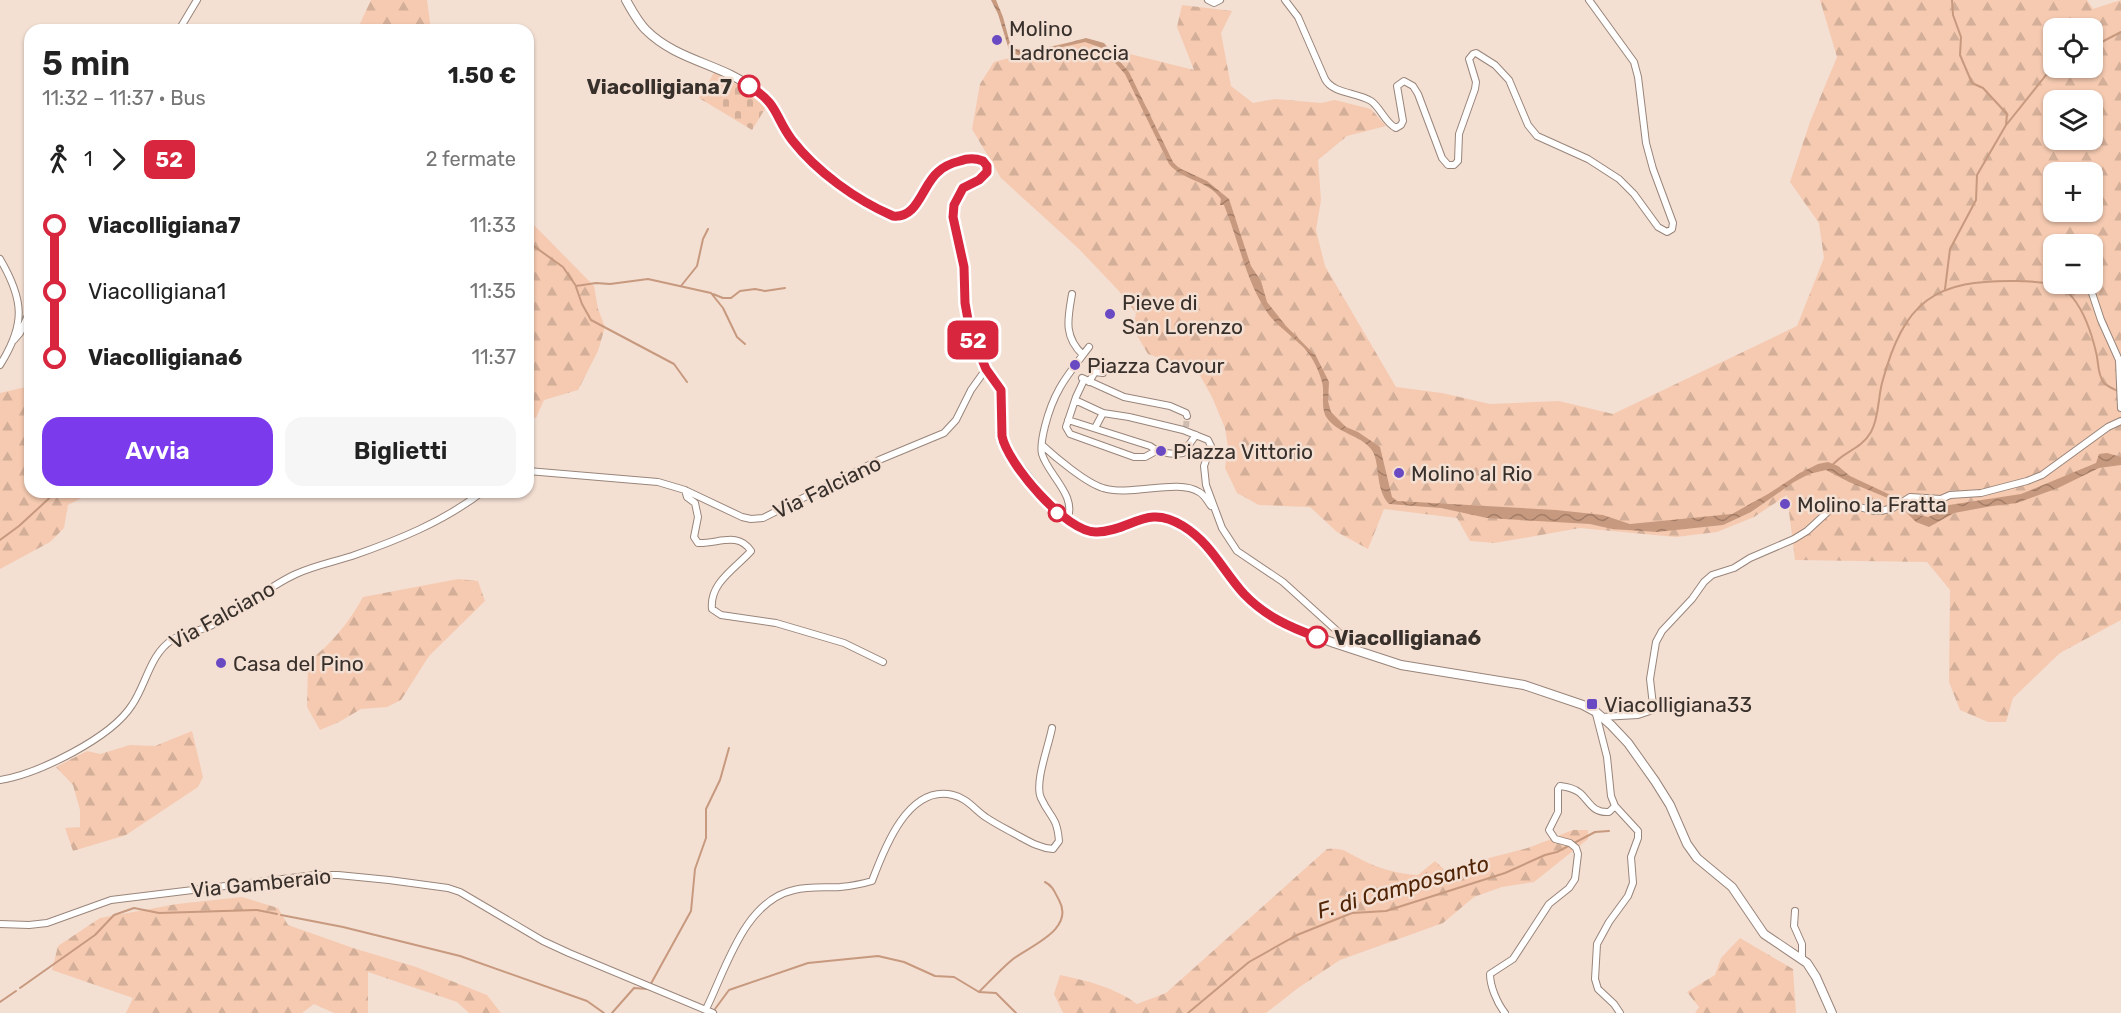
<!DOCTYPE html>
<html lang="it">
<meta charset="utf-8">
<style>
:root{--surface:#fff;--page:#f6f6f6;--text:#222;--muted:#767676;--accent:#7c3aed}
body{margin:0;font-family:Rubik,sans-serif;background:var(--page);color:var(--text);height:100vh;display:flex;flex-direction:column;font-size:22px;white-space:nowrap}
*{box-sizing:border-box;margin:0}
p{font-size:20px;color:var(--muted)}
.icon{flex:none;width:33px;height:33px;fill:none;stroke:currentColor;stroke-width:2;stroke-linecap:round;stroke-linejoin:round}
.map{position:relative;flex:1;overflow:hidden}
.details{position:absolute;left:24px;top:24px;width:510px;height:474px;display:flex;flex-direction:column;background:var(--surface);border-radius:18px;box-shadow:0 2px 4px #0004}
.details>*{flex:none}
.badge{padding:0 12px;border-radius:9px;font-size:21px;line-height:39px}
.controls{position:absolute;left:2043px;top:18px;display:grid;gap:12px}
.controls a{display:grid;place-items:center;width:60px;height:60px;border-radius:12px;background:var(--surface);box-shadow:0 2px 4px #0004;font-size:30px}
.map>.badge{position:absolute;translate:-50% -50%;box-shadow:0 0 0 3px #fff}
.legs{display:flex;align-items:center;gap:9px;height:66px;padding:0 18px;font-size:20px}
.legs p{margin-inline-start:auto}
.overview{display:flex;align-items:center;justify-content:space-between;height:102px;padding:0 18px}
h1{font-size:33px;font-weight:600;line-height:45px}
.primary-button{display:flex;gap:12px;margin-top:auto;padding:12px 18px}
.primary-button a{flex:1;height:69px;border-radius:18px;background:var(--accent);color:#fff;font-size:24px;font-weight:600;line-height:69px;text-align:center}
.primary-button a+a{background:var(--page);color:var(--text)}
ul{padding:0 18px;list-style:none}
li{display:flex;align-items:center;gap:21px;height:66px;font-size:22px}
li i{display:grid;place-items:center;width:9px;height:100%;margin:0 8px;background:currentColor}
li i::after{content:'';width:15px;height:15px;margin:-8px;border:4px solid;border-radius:50%;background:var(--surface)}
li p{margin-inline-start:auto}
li:first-child i{background:linear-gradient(#0000 50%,currentColor 0)}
li:last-child i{background:linear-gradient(currentColor 50%,#0000 0)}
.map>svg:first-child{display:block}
</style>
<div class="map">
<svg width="2121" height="1013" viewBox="0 0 2121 1013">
<defs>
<pattern id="forest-firs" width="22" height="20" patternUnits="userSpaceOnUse" patternTransform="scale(1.5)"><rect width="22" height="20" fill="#f5cab1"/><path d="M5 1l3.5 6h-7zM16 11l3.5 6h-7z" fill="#d3ae98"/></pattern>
<pattern id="cemetery-stones" width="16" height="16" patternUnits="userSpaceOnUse" patternTransform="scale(1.5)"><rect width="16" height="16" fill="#f5cab1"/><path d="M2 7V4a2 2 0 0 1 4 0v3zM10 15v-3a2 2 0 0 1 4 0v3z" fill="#d3ae98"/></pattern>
<pattern id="water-waves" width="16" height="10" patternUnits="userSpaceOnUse" patternTransform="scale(1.5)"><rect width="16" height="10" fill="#c7997e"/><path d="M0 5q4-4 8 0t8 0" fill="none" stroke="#a37d67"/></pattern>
</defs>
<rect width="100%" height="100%" fill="#f4dfd3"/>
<!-- forest -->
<path fill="url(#forest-firs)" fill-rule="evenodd" d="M 371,0 L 427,0 L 431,30 L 357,30 Z
M 1820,0 L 2087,0 L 2093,9 L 2121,0 L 2121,620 L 2060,653 L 2013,698 L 2006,722 L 1988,722 L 1960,710 L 1949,682 L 1950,590 L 1927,562 L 1795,560 L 1787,495 L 1754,517 L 1717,532 L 1676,537 L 1580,528 L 1495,543 L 1470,541 L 1457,518 L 1384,509 L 1368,549 L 1337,532 L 1310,507 L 1259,505 L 1237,493 L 1225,468 L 1228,448 L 1225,428 L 1212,397 L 1198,372 L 1148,354 L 1133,329 L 1136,313 L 1118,290 L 1079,249 L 1001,178 L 972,129 L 980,84 L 994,62 L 1060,44 L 1085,40 L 1118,51 L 1194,70 L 1177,27 L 1182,5 L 1232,11 L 1221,33 L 1231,86 L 1253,103 L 1275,99 L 1321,103 L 1335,100 L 1371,109 L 1386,126 L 1347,136 L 1318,160 L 1321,200 L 1316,230 L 1325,266 L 1396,387 L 1442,393 L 1490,404 L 1559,401 L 1613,414 L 1797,326 L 1824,258 L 1819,223 L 1790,182 L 1810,122 L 1837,57 ZM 2054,28 L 2092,28 L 2092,68 L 2054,68 ZM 2054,100 L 2092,100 L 2092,140 L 2054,140 ZM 2054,172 L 2092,172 L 2092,212 L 2054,212 ZM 2054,244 L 2092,244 L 2092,284 L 2054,284 Z
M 528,216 L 531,222 L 594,286 L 598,309 L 605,327 L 598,351 L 578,390 L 544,400 L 536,418 L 528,415 Z
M 30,386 L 30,492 L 93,492 L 68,505 L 64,528 L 50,542 L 0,569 L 0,393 Z
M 458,579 L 478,581 L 485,601 L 429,656 L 401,700 L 387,707 L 361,709 L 339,722 L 320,730 L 307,707 L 308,662 C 331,644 349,623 363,597 Z
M 192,731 L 203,777 L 198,787 L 126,835 L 73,851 L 65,828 L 80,827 L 80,810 L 73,785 L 56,767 L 87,751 L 100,754 L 130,745 L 155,746 Z
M 1573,830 L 1588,830 L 1588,839 L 1534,882 L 1502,887 L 1474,897 L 1443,923 L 1340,960 L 1298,988 L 1266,1013 L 1063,1013 L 1054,994 L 1060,975 C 1088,981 1114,987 1137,1004 L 1166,993 L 1327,849 C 1347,848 1345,852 1362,860 C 1380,869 1399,874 1418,875 L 1435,861 L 1449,874 C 1473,860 1498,856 1524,849 C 1541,844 1557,836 1573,830 Z
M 242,897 L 278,908 L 288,925 L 353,948 L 416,967 L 487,995 L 501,1013 L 469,1013 L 457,1002 L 368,972 L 368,1013 L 334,1013 L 314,1004 L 302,1013 L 126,1013 L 133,998 L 52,970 L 58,946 L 100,918 L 177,904 Z
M 1740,938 L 1793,969 L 1796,1013 L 1695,1013 L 1699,1007 L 1687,992 L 1715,975 L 1721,958 Z"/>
<!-- cemetery -->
<path fill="url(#cemetery-stones)" d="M 715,71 L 768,104 L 752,130 L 699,98 Z"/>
<!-- water -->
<path fill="url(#water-waves)" d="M 991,0 L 996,0 L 1003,17 L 1011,47 C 1026,56 1069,42 1086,38 L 1104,43 L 1129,72 L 1173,162 L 1179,168 L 1207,181 L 1229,199 L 1251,266 L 1261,281 L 1267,302 L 1286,326 L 1316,356 L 1329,382 L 1328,401 L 1331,412 L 1346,427 L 1358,432 L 1380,447 L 1392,497 L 1397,501 L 1556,510 L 1603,515 L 1630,524 L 1732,514 L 1768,494 L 1800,473 L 1818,464 L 1828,462 L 1838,466 L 1850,476 L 1897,498 L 1918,515 L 1928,517 L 1936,514 L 1949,505 L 2021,494 L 2096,463 L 2099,454 L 2107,453 L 2121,457 L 2121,465 L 2099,468 L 2058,488 L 2017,503 L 1992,506 L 1954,513 L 1929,527 L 1916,522 L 1895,501 L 1849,482 L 1826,470 L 1809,474 L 1794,482 L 1751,512 L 1723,525 L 1657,532 L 1612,529 L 1590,524 L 1487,518 L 1441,508 L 1389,504 C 1374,488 1381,461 1371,449 C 1360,435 1337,433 1327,418 C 1320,408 1325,393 1322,382 C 1320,374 1315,363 1311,357 C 1305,345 1279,328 1269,315 C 1246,283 1239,241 1224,205 L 1220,205 L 1221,199 C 1208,180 1183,181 1169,164 L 1125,74 L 1102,48 L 1085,42 L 1022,56 L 1010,53 L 998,14 Z"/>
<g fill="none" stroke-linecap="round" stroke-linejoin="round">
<!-- stream -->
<path stroke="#c7997e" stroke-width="2" d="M 2092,47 L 2121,32
M 2007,124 L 2046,75 L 2059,68
M 528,242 L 563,267 L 576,286 L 596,283 L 610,284 L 648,279 L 711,293 L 723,308 L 737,337 L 745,344
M 681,286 L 697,266 L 703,239 L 708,229
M 576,287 L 582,304 L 591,320 L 674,364 L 687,382
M 1945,289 L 1950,249 L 1976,200 L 1977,175 L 2006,125 L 2007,114 L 1983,88 L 1972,83 L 1960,55 L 1961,37 L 1953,15 L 1952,0
M 713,294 L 723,298 L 731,298 L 740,291 L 755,289 L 765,291 L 785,288
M 1831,467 C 1842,451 1860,451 1871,432 C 1879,418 1878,398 1882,383 C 1904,301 1934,279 2019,281 C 2037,282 2061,281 2073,298 C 2084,312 2092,335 2096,352 C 2099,363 2097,374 2104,383 C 2108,387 2114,389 2120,392
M 0,540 L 19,526 L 56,492
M 281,915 L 343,927 L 460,956 L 587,1001 L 604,1013
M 20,988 L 95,935 L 114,915 L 134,908 L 159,913 L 257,910 L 277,914
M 979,992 C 990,981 1001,969 1013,959 C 1032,945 1075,929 1059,900 C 1055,893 1053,886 1045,882
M 0,1002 L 16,991
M 715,1009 L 729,990 L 808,963 L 878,956 L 904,962 L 935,976 L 954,977 L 979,992 L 996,993 L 1016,1013
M 612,1013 L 634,988 L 648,989 L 691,911 L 695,869 L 706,838 L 706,809 L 720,780 L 729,748
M 1188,1013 L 1249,962 L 1297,935 L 1352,913 L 1386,911 L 1505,873 L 1545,855 L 1557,852 L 1595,832 L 1609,831"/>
<!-- street-tunnel -->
<path stroke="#cebcb1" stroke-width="6" stroke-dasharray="6 3" stroke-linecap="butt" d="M 1186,427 L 1187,416"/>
<!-- street casing -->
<g stroke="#99857a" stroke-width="8">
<path id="street" d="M 1208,0 L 1214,3 L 1220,0
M 1285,0 L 1298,17 L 1325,79 C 1333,94 1357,92 1371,101 C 1381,108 1385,123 1396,128 L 1401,125 L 1403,121 L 1397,86 L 1404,81 L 1413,86 L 1418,94 L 1442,158 L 1448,165 L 1454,165 L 1458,161 L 1459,134 L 1475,89 L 1476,82 L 1469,59 L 1473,54 L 1476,53 L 1495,65 L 1509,80 L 1528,125 L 1537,136 L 1588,159 L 1619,179 L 1634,194 L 1658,227 L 1667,232 L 1672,229 L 1673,223 L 1653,169 L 1646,143 L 1638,77 L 1634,62 L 1589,0
M 179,30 L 197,0
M 0,259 C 24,300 26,324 0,365
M 2089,284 L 2101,320 L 2119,360 L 2121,408
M 1072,294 C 1068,318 1063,336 1083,355
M 14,340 L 20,333 L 30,311
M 1082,378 L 1124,397 L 1170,406 L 1186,413 L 1187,416
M 1084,380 L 1076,397 L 1066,427 L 1070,434 L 1134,457 L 1145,457 L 1156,451
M 1089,382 L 1095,372 L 1103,373
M 1075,400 L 1103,413 L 1129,417 L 1183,430 L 1208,440 L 1211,446 L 1204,466 L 1206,485 L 1222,528 L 1237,551 L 1283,582 L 1357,649
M 1068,420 L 1150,446 C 1159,453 1172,455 1183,453 L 1196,435
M 1095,428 L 1103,413
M 1042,445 C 1055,457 1086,483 1103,488 C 1131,497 1178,478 1199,492 C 1205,495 1207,501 1211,506
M 528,471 L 658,482 L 685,490 L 742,517 L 751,519 L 763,518 L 879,460 L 944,433 L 956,420 L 971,390 L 986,369
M 685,490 L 687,497 L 695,503 L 698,517 L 694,537 L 698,543 C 718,544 738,531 751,551 C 736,568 709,583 712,609 L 721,615 L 776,623 L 844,643 L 883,662
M 1067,520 C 1078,496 1048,475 1042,454 C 1040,446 1043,434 1045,426 C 1054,390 1067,376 1089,347
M 1596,714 L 1607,757 L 1611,796 L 1615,806 L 1638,831 L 1638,838 L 1631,857 L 1633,883 L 1628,896 L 1609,922 L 1597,944 L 1595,979 L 1598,989 L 1614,1004 L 1620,1013
M 1602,717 L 1638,715 L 1650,711 L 1653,705 L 1650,679 L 1656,642 L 1662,631 L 1692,599 L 1704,582 L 1712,575 L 1734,568 L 1750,558 L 1794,539 L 1807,531 L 1834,506 L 1852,505 L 1874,511 L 1881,511 L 1893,508 L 1910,497 L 1941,499 L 1950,495 L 1981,493 L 2027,481 L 2042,475 L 2108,427 L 2121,421
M 0,780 C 38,774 111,738 132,705 C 146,685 150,654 172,640 C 183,632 198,632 210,626 C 241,612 265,588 296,574 C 313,566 333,562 352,556 C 398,540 443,522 482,492
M 1795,911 L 1794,926 L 1802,944 L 1802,958
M 0,924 L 29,925 L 47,923 L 111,900 L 315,875 L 338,875 L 389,880 L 448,888 L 460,892 L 543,941 L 569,953 L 713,1013
M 706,1009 C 726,969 744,901 794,890 C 810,886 825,888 840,887 C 851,886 862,884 872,881 C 884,849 908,784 953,795 C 967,798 976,811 987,818 C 996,824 1006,829 1015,834 C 1028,841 1039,848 1053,849 L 1059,841 C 1057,816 1050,818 1041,798 C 1034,783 1049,745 1052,728
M 1505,1013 C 1497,1003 1490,986 1490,974 L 1513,959 L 1549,904 L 1569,888 L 1575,879 L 1578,854 L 1576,848 L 1570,843 L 1555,839 L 1549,830 L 1558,812 L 1558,789 L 1560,786 C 1567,787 1574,788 1580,793 C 1590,802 1592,813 1609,812 L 1615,806"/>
</g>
<!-- secondary casing -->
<g stroke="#99857a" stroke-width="10">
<path id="secondary" d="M 626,0 C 632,11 638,22 646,30 C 670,54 702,61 731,75 C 741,80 752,87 762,94 C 776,105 779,122 789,136 C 804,157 871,215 898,216 C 915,217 925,185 936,174 C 943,166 953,162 964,160 C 972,158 979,158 985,163 L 987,172 L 979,180 L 963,188 L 954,205 L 955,231 L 964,267 L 967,320 L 973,342 L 982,361 L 1001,390 L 1004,443 L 1012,457 L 1053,509 L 1074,525 L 1090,532 L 1106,531 L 1151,517 L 1169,519 L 1201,540 L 1212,551 L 1243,593 L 1260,610 L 1286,625 L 1334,643 L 1401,665 L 1524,685 L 1583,705 L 1596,712 L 1611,725 L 1628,743 L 1655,781 L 1670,805 L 1687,844 L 1697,858 L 1732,887 L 1764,934 L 1807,963 L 1816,977 L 1832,1013"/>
</g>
<!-- street -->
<use href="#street" stroke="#fff" stroke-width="6"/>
<!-- secondary -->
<use href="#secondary" stroke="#fff" stroke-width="8"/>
</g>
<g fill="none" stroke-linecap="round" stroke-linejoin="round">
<!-- line-1 casing -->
<g stroke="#fff" stroke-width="14">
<path id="line-1" d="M 749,86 C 779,104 774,116 792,140 C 817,172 856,200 893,216 C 918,219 922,185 938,172 C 944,166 952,163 960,161 C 968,158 975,158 983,161 L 987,166 L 987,172 L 979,180 L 963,188 L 954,205 L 953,217 L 964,267 L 965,303 L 970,331 L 986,369 L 1001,390 L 1002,436 C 1007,463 1067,534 1097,532 C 1132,531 1146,503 1183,526 C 1211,543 1223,571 1244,594 C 1265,616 1289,627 1317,637"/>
</g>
<!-- line-1 -->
<use href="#line-1" stroke="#d7263d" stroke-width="9"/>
</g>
<!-- markers -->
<g fill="#6a4ac3" stroke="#f4dfd3" stroke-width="2">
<circle cx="997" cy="40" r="6"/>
<circle cx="1110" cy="314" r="6"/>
<circle cx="1075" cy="365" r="6"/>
<circle cx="1161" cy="451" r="6"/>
<circle cx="1399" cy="473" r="6"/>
<circle cx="1785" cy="504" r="6"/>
<circle cx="221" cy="663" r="6"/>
<rect x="1586" y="698" width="12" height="12" rx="3"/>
</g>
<g fill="#fff" stroke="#d7263d" stroke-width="3">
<circle cx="749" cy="86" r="10"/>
<circle cx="1057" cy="513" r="8"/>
<circle cx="1317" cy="637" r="10"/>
</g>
<g text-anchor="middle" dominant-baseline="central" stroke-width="5" stroke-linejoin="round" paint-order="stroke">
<!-- poi labels -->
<g font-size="21" fill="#38302b" stroke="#f4dfd3" text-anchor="start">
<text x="1009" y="28">Molino<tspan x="1009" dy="24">Ladroneccia</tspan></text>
<text x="1122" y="302">Pieve di<tspan x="1122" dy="24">San Lorenzo</tspan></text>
<text x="1087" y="365">Piazza Cavour</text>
<text x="1173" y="451">Piazza Vittorio</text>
<text x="1411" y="473">Molino al Rio</text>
<text x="1797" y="504">Molino la Fratta</text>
<text x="233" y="663">Casa del Pino</text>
<text x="1604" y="704">Viacolligiana33</text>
</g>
<!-- stop labels -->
<g font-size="21" font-weight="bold" fill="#38302b" stroke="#f4dfd3" text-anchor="end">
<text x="732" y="86">Viacolligiana7</text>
<text x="1334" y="637" text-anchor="start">Viacolligiana6</text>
</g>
<!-- street labels -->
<g font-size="21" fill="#38302b" stroke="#f4dfd3">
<text transform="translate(827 487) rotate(-26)">Via Falciano</text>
<text transform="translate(222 615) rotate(-29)">Via Falciano</text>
<text transform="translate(261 883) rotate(-6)">Via Gamberaio</text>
</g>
<!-- water labels -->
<g font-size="22" font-style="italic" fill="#512505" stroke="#f4dfd3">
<text transform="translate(1403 887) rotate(-16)">F. di Camposanto</text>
</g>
</g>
</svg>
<div class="controls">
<a><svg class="icon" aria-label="locate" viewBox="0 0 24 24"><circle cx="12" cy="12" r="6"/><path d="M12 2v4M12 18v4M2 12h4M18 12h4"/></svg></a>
<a><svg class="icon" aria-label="layers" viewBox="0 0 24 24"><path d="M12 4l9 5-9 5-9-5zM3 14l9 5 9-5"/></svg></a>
<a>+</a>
<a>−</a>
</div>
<b class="badge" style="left:973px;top:340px;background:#d7263d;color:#fff">52</b>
<section class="details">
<div class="overview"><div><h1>5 min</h1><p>11:32 – 11:37 · Bus</p></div><b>1.50 €</b></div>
<div class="legs"><svg class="icon" aria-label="walk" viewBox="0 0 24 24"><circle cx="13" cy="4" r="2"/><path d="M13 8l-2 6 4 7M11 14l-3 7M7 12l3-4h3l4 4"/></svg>1<svg class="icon" aria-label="forward" viewBox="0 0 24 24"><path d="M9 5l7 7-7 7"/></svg><b class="badge" style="background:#d7263d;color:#fff">52</b><p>2 fermate</p></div>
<ul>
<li><i style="color:#d7263d"></i><b>Viacolligiana7</b><p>11:33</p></li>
<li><i style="color:#d7263d"></i><span>Viacolligiana1</span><p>11:35</p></li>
<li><i style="color:#d7263d"></i><b>Viacolligiana6</b><p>11:37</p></li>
</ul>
<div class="primary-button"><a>Avvia</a><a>Biglietti</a></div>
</section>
</div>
